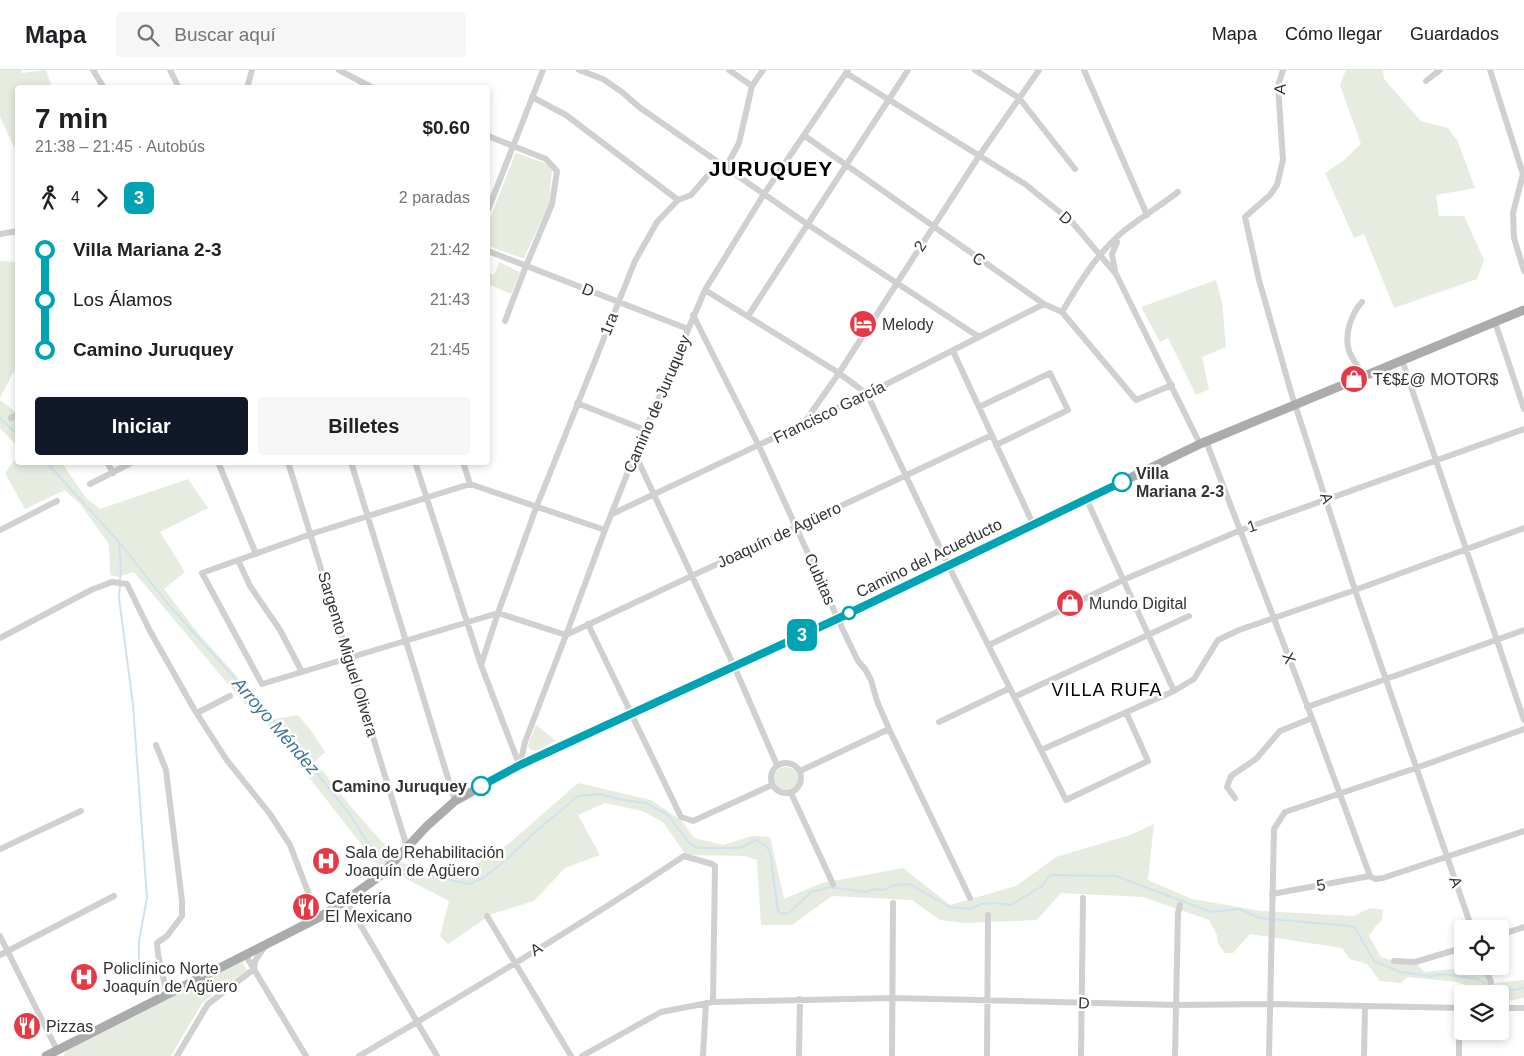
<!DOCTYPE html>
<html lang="es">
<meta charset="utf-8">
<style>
:root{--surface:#fff;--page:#f6f6f6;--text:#202124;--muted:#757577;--line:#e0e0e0;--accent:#111827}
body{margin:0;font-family:Arial,sans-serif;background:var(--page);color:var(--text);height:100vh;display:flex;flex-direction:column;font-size:19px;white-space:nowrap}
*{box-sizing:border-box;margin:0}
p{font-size:16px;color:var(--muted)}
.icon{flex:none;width:28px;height:28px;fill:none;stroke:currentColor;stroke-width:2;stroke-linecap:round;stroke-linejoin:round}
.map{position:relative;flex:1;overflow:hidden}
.drawer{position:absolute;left:15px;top:15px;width:475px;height:380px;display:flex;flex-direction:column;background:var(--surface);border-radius:5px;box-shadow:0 2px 8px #0003}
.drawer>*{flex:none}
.badge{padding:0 10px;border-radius:8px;font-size:18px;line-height:32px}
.fabs{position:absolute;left:1454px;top:850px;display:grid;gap:10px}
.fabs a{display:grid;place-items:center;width:55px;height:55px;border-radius:5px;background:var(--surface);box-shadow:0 2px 8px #0003;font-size:25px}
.map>.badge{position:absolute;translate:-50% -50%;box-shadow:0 0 0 2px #fff}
.legs{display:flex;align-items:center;gap:8px;height:55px;padding:0 20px;font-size:16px}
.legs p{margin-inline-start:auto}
.headline{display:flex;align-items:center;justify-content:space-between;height:85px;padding:0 20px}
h1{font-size:28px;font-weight:800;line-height:38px}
.button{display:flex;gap:10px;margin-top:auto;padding:10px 20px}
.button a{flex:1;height:58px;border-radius:5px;background:var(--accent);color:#fff;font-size:20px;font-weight:800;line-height:58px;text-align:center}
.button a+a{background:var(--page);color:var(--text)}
ul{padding:0 20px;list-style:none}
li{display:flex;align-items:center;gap:18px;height:50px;font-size:19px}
li i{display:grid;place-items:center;width:8px;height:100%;margin:0 6px;background:currentColor}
li i::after{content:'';width:12px;height:12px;margin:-6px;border:4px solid;border-radius:50%;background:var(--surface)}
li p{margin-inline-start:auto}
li:first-child i{background:linear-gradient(#0000 50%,currentColor 0)}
li:last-child i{background:linear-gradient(currentColor 50%,#0000 0)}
header{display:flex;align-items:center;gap:30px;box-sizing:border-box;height:70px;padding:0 25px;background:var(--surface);border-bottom:1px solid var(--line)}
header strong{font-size:24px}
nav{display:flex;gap:28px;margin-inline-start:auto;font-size:18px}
.search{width:350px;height:45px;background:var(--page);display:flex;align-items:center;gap:12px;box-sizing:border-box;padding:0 18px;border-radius:5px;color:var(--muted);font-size:19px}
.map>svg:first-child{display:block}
</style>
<header>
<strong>Mapa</strong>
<div class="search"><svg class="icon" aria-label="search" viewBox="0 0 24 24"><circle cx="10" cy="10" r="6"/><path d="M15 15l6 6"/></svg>Buscar aquí</div>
<nav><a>Mapa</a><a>Cómo llegar</a><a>Guardados</a></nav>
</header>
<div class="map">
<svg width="1524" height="986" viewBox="0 0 1524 986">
<rect width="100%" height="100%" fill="#fff"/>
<!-- green -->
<path fill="#e6ecdf" d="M 0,0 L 21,0 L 22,3 L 46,0 L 52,17 L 18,18 L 17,76 L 14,77 L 0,47 Z
M 1346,0 L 1383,0 L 1384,9 L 1421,51 L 1448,58 L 1458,72 L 1475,118 L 1436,125 L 1439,146 L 1464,146 L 1484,190 L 1477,209 L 1394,238 L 1364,164 L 1354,168 L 1325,103 L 1343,91 L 1361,74 L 1340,15 Z
M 517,83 L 547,94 L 552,100 L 549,134 L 524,188 L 522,188 L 488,176 L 488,154 L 515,84 Z
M 0,191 L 18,192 L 17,300 L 13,303 L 0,328 Z
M 499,192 L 520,202 L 511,224 L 488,214 L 488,203 L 494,205 Z
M 1216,210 L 1222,232 L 1226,277 L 1202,287 L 1209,319 L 1196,325 L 1168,268 L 1160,272 L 1141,237 Z
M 0,330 L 17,343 L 17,376 L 0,358 Z
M 17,387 L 18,392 L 62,393 L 86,428 L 100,439 L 188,409 L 208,438 L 160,462 L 185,502 L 164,519 L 197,562 L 275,649 L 298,645 L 310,659 L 325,682 L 315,691 L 351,737 L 401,793 L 458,804 L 507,775 L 578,713 L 651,730 L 682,751 L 694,768 L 723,775 L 752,766 L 770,767 L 784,829 L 822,813 L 903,798 L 950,835 L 1016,816 L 1056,787 L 1130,765 L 1154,754 L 1148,810 L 1192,829 L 1261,841 L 1354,846 L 1370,838 L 1383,840 L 1382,850 L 1375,857 L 1369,866 L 1381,887 L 1394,891 L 1416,893 L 1424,902 L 1480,896 L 1494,913 L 1524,910 L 1524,928 L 1508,931 L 1500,928 L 1500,924 L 1489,924 L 1457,912 L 1408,907 L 1401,913 L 1380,911 L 1367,894 L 1350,889 L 1342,878 L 1250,864 L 1233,883 L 1225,883 L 1218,874 L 1217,865 L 1209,850 L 1143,827 L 1061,823 L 1037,850 L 966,853 L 940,850 L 912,830 L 832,826 L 792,855 L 761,855 L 757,790 L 744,786 L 686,785 L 663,752 L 642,741 L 605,733 L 578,745 L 600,785 L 565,798 L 534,831 L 492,844 L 448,874 L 440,866 L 449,831 L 376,793 L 260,645 L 244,633 L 134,502 L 118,507 L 110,505 L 109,474 L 80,434 L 65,420 L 25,439 L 5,403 Z
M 536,655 L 556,671 L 535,681 L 530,679 L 528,675 Z
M774 709a12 12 0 1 1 24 0a12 12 0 1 1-24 0Z
M 242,892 L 247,900 L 202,933 L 171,986 L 64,986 L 64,984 L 66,981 Z"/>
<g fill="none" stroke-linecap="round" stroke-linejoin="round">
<!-- stream -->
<path stroke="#cfe2ee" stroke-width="2" d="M 0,348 L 18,365
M 46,392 L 119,472 L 168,534 L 285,664 L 348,742 L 377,787 L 388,792
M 119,473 L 121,498 L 120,511
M 120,515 L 119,528 L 133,635 L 147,828 L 139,870 L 139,896
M 394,796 L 402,800 L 469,814 L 483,808 L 507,789 L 534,763 L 578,726 L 599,724 L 624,730 L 646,733 L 668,745 L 690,774 L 698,778 L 740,778 L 756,770 L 766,776 L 770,782 L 778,841 L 782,844 L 789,843 L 811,822 L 830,817 L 865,822 L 875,819 L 883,820 L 895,815 L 909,814 L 950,837 L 971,839 L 981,834 L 995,833 L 1011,835 L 1042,816 L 1050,805 L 1116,806 L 1211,842 L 1239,839 L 1260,848 L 1350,856 L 1355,858 L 1374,891 L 1400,902 L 1430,906 L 1443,904 L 1477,909 L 1491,916 L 1514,920 L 1524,918"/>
<!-- minor -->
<path stroke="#d0d0d0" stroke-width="6" d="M 93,0 L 104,18
M 170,0 L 179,18
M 339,0 L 373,18
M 579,0 L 603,9 L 622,22 L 639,37 L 807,154 L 979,267
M 729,0 L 752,16
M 975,0 L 1019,28 L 1075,99
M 1084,0 L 1147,145
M 1283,0 L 1278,16 L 1283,90 L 1277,115 L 1270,125 L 1245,147 L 1259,210 L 1291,322 L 1355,520 L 1472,859
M 1490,0 L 1523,104 L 1513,143 L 1514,168 L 1524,201
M 846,3 L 1025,114 L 1072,152 L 1116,204 L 1200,374
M 1426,11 L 1440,0
M 247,18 L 252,0
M 532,27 L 566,45 L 678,130
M 488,66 L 546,89 L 557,101 L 552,134 L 526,196 L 505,251
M 805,66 L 1044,234 L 1062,242 L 1136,330 L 1172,315
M 488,140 L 543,0
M 0,164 L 18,161
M 488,181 L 688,259
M 1115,201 L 1112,184 L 1117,172
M 705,220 L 839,303 L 867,324 L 954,507 L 1066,730 L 1148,691 L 1126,642
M 1362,232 C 1351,244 1344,265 1349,281 C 1352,289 1359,298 1363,305
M 1062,242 C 1079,213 1098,182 1125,160 C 1142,147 1161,135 1178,122
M 693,245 L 759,376 L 843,560 L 858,591 L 865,599 L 871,610 L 877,631 L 889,659 L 970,828
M 748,246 L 908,0
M 1495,252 L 1524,339
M 953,281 L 1033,454
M 1402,290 L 1524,650
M 577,333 L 645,360
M 979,337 L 1050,303 L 1068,340 L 996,375
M 11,348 L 18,344
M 804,353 L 839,303 L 979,86 L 1039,0
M 1206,371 L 1312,648 L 1370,806
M 635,384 L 734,596 L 777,695
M 107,392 L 113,403
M 218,392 L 256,484
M 288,392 L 407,777
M 351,392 L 455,731
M 415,392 L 481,595 L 519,694
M 463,392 L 470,414
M 90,414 L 133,392
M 470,414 L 311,464 L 202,503 L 262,614 L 498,543 L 566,565 L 992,365
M 470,414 L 605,460
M 1086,428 L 1174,621
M 612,444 L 867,324 L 1044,234
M 0,460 L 57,431
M 238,490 L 250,516 L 280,560 L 302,602
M 588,554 L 681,747 L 693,751 L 772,715
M 0,568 L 91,520 L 112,512 L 127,514 L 150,561 L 194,639 L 226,689 L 270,744 L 290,775 L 318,848
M 989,575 L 1123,510 L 1241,460 L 1524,359
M 481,595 L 498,543 L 536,438 L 635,191 L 657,152 L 678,130 L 691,125 L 710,103 L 726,97 L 739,73 L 752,16 L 763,0
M 1014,627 L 1189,546
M 1307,637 L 1524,560
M 197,643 L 230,626
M 939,652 L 1010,618
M 156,675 L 166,700 L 182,831 L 182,846 L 167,866 L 157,873 L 158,884 L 167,925
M 1041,680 L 1174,621 L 1194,609 L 1218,570 L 1239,560 L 1355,520 L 1524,458
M771 708a15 15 0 1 1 30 0a15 15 0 1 1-30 0Z
M 520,695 L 525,672 L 566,565 L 605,460 L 635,384 L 705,220 L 764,124 L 848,0
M 800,701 L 889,659
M 791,723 L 833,814
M 1235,728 L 1227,717 L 1231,706 L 1256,689 L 1280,661 L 1312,648
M 0,779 L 81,741
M 1272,824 L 1370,806 L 1375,809 L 1383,808 L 1524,761
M 345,831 L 353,842 L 437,986
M 487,846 L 571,986
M 1500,865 L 1524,857
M 0,866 L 57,980
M 0,885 L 114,826
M 246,886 L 306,986
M 1394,891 L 1415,892 L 1462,878
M 1485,896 L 1491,912
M 1459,938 L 1459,986
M 1500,938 L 1524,938
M 177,986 L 208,934 L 254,899 L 255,891 L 265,876
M 359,986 C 469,922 578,857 684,786 L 712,794 L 715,796 L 713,932
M 582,986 L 661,942 L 713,932 L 892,928 L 1176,935 L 1269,934 L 1462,938
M 703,986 L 706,933
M 799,986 L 800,929
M 892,986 L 893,833
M 987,986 L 988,845
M 1081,986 L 1083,828
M 1175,986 L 1178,843 L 1180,835
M 1269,986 L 1274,759 L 1285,742 L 1416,698 L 1524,659
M 1364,986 L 1365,936"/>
<!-- major -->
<path stroke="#ababab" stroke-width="9" d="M 46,986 L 318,848 L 345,831 L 381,805 L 427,756 L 455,731 L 520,695 L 864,537 L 1200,374 L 1524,240"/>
</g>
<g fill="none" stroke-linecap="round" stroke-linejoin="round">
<!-- line-1 casing -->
<g stroke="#fff" stroke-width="11">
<path id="line-1" d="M 481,716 L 520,695 L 837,549 L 1122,412"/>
</g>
<!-- line-1 -->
<use href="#line-1" stroke="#00a3b4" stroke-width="8"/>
</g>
<!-- icons -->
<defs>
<g id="hotel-disc" transform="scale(1.4375)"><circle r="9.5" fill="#e63946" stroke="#fff"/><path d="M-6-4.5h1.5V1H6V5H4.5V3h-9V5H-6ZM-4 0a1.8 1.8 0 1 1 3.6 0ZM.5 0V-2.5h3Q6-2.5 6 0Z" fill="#fff"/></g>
<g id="shop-disc" transform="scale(1.4375)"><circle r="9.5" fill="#e63946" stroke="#fff"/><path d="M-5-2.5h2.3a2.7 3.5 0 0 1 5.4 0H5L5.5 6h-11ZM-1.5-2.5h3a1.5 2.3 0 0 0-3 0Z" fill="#fff"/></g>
<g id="hospital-disc" transform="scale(1.4375)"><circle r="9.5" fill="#e63946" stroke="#fff"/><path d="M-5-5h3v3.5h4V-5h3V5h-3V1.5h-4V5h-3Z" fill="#fff"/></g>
<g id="restaurant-disc" transform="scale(1.4375)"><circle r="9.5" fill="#e63946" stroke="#fff"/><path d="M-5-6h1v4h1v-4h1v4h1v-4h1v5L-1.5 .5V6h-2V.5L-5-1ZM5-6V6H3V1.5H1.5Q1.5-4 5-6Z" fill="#fff"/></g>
</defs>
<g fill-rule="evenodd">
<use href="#hotel-disc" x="863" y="254"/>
<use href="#shop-disc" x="1354" y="309"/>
<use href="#shop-disc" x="1070" y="533"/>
<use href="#hospital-disc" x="326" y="791"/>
<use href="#restaurant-disc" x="306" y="837"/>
<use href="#hospital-disc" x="84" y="907"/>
<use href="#restaurant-disc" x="27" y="956"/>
</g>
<!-- markers -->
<g fill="#fff" stroke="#00a3b4" stroke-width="2.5">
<circle cx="1122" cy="412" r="9"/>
<circle cx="849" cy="543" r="6"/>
<circle cx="481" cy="716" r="9"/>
</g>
<g text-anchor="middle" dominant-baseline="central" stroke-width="5" stroke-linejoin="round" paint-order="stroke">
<!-- street labels -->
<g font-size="16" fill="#333" stroke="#fff">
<text transform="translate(1280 19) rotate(-86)">A</text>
<text transform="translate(1066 148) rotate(42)">D</text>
<text transform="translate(920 176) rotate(-57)">2</text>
<text transform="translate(979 189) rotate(35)">C</text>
<text transform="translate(588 220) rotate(21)">D</text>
<text transform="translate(609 254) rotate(-68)">1ra</text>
<text transform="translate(657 334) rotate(-67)">Camino de Juruquey</text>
<text transform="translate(829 342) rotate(-26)">Francisco García</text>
<text transform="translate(1327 428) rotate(72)">A</text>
<text transform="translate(1252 456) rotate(-19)">1</text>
<text transform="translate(779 465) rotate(-25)">Joaquín de Agüero</text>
<text transform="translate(929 488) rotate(-26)">Camino del Acueducto</text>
<text transform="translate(820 509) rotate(66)">Cubitas</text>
<text transform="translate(348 584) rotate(73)">Sargento Miguel Olivera</text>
<text transform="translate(1289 588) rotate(69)">X</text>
<text transform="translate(1456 812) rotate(71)">A</text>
<text transform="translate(1321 815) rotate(-10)">5</text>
<text transform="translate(536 879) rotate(-32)">A</text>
<text transform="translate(1084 933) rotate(2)">D</text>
</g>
<!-- poi labels -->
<g font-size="16" fill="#333" stroke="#fff" text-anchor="start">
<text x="882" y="254">Melody</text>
<text x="1373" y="309">T€$£@ MOTOR$</text>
<text x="1089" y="533">Mundo Digital</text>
<text x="345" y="782">Sala de Rehabilitación<tspan x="345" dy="18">Joaquín de Agüero</tspan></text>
<text x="325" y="828">Cafetería<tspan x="325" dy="18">El Mexicano</tspan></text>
<text x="103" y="898">Policlínico Norte<tspan x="103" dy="18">Joaquín de Agüero</tspan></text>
<text x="46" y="956">Pizzas</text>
</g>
<!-- stop labels -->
<g font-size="16" font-weight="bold" fill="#333" stroke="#fff" text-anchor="start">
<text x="1136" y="403">Villa<tspan x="1136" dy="18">Mariana 2-3</tspan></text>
<text x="467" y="716" text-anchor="end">Camino Juruquey</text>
</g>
<!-- neighbourhood labels -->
<g font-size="18" letter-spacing="1" fill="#000" stroke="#fff">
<text x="1107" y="620">VILLA RUFA</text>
</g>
<!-- water labels -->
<g font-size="18" font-style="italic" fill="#3f7597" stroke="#fff">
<text transform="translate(276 656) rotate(49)">Arroyo Méndez</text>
</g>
<!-- district labels -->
<g font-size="21" font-weight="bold" letter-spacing="1" fill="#000" stroke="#fff">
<text x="771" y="98">JURUQUEY</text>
</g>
</g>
</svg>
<div class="fabs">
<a><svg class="icon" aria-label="locate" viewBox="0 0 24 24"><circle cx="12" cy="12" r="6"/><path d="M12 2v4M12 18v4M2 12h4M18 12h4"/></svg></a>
<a><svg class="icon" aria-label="layers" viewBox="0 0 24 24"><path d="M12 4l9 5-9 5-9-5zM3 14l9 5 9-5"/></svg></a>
</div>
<b class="badge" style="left:802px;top:565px;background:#00a3b4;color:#fff">3</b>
<section class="drawer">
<div class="headline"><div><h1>7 min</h1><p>21:38 – 21:45 · Autobús</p></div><b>$0.60</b></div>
<div class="legs"><svg class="icon" aria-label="walk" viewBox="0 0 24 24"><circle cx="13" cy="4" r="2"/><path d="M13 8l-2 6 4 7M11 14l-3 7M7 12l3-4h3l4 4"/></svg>4<svg class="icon" aria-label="forward" viewBox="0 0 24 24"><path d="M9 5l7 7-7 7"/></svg><b class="badge" style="background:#00a3b4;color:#fff">3</b><p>2 paradas</p></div>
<ul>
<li><i style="color:#00a3b4"></i><b>Villa Mariana 2-3</b><p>21:42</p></li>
<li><i style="color:#00a3b4"></i><span>Los Álamos</span><p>21:43</p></li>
<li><i style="color:#00a3b4"></i><b>Camino Juruquey</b><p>21:45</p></li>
</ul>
<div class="button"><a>Iniciar</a><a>Billetes</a></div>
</section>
</div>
